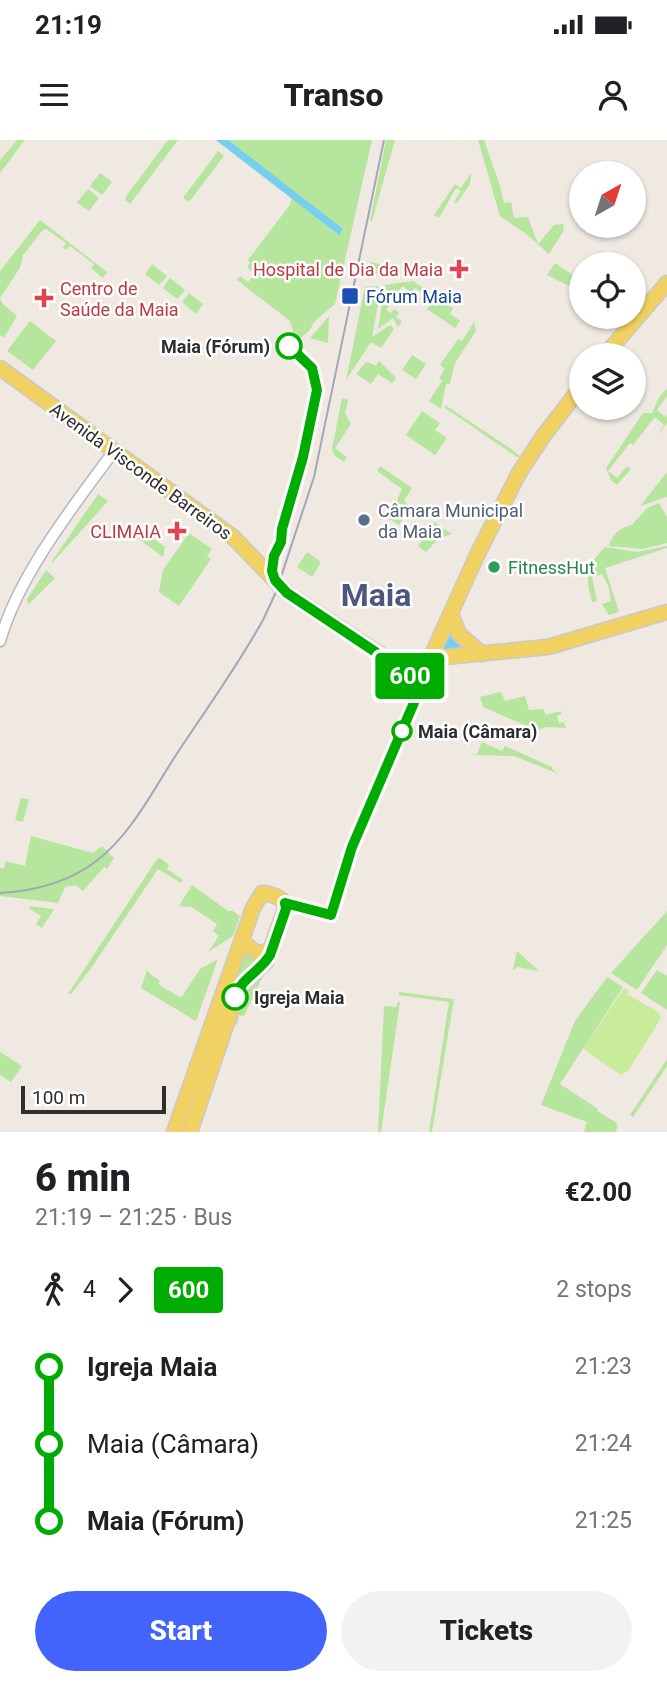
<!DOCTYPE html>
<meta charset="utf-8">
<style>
:root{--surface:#fff;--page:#f2f2f2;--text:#202124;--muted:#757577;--accent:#4264fb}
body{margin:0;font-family:Roboto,sans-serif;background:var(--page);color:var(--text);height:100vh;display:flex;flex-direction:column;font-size:26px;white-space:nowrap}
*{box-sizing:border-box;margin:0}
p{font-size:23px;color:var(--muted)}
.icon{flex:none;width:38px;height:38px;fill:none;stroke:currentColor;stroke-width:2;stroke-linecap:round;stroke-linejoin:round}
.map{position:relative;height:992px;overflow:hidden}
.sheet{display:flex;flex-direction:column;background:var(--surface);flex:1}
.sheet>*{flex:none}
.badge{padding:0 14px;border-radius:5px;font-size:24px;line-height:46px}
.needle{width:46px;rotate:39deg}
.fabs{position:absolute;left:569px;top:21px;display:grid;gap:14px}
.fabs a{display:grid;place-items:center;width:77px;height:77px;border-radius:50%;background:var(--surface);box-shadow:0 2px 5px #0004;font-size:35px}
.scale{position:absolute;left:21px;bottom:18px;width:145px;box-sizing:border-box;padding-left:7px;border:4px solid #2e2e2e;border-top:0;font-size:19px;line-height:24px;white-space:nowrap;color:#2e2e2e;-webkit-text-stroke:5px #fff;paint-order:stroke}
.map>.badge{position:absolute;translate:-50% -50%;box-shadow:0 0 0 4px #fff}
.legs{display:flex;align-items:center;gap:10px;height:77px;padding:0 35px;font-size:23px}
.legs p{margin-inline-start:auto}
.summary{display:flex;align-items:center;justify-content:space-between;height:119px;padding:0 35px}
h1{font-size:38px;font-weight:800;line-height:52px}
.button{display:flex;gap:14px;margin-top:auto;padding:14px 35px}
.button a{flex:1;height:80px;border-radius:42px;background:var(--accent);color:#fff;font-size:28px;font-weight:800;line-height:80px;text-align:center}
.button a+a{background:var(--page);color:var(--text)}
ul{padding:0 35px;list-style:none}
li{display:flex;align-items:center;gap:24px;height:77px;font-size:26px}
li i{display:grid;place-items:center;width:10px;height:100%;margin:0 9px;background:currentColor}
li i::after{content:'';width:18px;height:18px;margin:-9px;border:5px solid;border-radius:50%;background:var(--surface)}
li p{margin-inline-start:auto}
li:first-child i{background:linear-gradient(#0000 50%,currentColor 0)}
li:last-child i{background:linear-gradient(currentColor 50%,#0000 0)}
.status{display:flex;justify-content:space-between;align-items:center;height:49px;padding:0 35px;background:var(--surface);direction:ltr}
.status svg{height:19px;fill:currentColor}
header{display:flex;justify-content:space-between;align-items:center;height:91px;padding:0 35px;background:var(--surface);font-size:32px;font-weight:800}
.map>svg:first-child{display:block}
</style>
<div class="status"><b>21:19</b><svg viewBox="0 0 49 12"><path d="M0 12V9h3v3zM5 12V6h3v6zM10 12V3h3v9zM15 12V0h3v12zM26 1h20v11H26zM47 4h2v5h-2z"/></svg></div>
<header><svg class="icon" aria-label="menu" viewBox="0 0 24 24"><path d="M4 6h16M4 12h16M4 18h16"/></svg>Transo<svg class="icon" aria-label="person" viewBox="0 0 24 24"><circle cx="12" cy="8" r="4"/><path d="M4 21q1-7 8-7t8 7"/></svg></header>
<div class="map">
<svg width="667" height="992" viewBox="0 0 667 992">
<rect width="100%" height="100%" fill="#efe9e1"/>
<!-- green -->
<path fill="#b6e59e" d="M 17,0 L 25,0 L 0,33 L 0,20 Z
M 168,0 L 178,0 L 130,64 L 125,60 L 127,55 Z
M 216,0 L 372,0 L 335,164 L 315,181 L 309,191 L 299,199 L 294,194 L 290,181 L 237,140 L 240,136 L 248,142 L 255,134 L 247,127 L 250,122 L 248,120 L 289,66 L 292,59 Z
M 386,0 L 395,0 L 372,81 L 370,81 Z
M 478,0 L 484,0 L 500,46 L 504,63 L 511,62 L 514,78 L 528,77 L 538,104 L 554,85 L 563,84 L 564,90 L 549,114 L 526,94 L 500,76 Z
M 218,11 L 224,16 L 189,62 L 183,58 Z
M 100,33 L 112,42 L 102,55 L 90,46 Z
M 471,33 L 470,44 L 456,64 L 454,62 L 461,51 L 456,48 L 439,78 L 434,75 L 455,44 L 461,48 Z
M 88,49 L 99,58 L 89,71 L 77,62 Z
M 40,80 L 107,132 L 103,138 L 91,128 L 94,124 L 70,106 L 66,110 L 63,108 L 66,103 L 46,89 L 42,91 L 23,115 L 20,128 L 0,158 L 0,131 Z
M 370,122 L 400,128 L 400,132 L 368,134 Z
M 555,123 L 573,135 L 575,145 L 569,146 L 547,135 Z
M 152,124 L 167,136 L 159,145 L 145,134 Z
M 170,138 L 185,150 L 177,159 L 163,148 Z
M 413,141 L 453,168 L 450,174 L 460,181 L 455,188 L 427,169 L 434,160 L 415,148 L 408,157 L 404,154 L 407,149 L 402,146 L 386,170 L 391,173 L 394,169 L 399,172 L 396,177 L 402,181 L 398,187 L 393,178 L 378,189 L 385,145 Z
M 378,146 L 380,154 L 372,197 L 390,185 L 394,189 L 381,208 L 371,202 L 346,240 L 365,147 Z
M 189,153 L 203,164 L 196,174 L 182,162 Z
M 0,158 L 3,164 L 17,176 L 4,198 L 0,195 Z
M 329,176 L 328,203 L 310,198 Z
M 30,181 L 56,201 L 33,230 L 7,211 Z
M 474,182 L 476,191 L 455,223 L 450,244 L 446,244 L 441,269 L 429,261 L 442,241 L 439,238 L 445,229 L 440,225 L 458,199 L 462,201 Z
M 412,215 L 426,224 L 416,239 L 402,230 Z
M 379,221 L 396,238 L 392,243 L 378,234 L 371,244 L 356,234 L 365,223 L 368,222 L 376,226 Z
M 667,248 L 667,256 L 657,270 L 665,277 L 667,275 L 667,283 L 655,298 L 664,285 L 655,277 L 633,305 L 630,303 L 608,331 L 617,338 L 627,326 L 631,329 L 617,345 L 611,340 L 606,328 L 643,273 L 652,273 L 658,259 Z
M 342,258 L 348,260 L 345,273 L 351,284 L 335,308 L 347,317 L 344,322 L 334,315 L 332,309 Z
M 445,265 L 511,309 L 521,317 L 517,317 L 445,268 Z
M 422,271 L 440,283 L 435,290 L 447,298 L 435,315 L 406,295 Z
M 380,326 L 412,348 L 404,361 L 411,367 L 399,385 L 384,375 C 399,366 395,362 402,349 L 377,331 Z
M 667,332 L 667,357 L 640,366 L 641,365 Z
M 98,354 L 108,361 L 53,422 L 52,421 Z
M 659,363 L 667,377 L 667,403 L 643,409 L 609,406 C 612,394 621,387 632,385 L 647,368 Z
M 434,382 L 452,394 L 438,399 L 426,412 L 418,406 Z
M 144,392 L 165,407 L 163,417 L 139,399 Z
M 189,393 L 212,409 L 207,416 L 211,419 L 179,466 L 159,452 L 163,430 Z
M 667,406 L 667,408 L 605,428 L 619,472 L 609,475 L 602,464 L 611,461 L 609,448 L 602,434 L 592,437 L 597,461 L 592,462 C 585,437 586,426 605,407 L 637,412 Z
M 307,412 L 321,422 L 312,437 L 297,427 Z
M 46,430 L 55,438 L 28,465 L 27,459 Z
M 501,552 L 505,561 L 525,556 L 529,570 L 543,569 L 546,575 L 561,571 L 561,574 L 557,576 L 559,583 L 564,582 L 566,588 L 547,587 L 536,590 L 483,567 L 480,557 Z
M 482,602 L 502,611 L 505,606 L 552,627 L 552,629 L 559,634 L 514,616 L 471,615 L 477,614 Z
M 21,658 L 29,659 L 23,682 L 15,680 Z
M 31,696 L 93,713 L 102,706 L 114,718 L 107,729 L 104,727 L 83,751 L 76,745 L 65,747 L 58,763 L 0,756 L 0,728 L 4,728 L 6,721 L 25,726 Z
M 160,718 L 169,725 L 167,729 L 183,740 L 181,743 L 158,729 L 89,831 L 71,854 L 68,854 L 157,719 Z
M 192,745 L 228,771 L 233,771 L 240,776 L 233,796 L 208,812 L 219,796 L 213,791 L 217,784 L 191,767 L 179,766 Z
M 30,766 L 54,769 L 42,788 L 36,784 L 41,776 L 29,768 Z
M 667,771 L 667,805 L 637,850 L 611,833 Z
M 517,811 L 539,831 L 518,827 L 513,830 Z
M 243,812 L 261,818 L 229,848 Z
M 218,819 L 196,881 L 141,848 L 147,830 L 149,833 L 160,841 L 158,844 L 181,858 L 200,829 Z
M 657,830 L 667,836 L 667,870 L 641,853 Z
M 263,836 L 244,876 L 239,875 L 237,885 L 235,884 L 249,846 Z
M 607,837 L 623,847 L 560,944 L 598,969 L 597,971 L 617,983 L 616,986 L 618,987 L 615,992 L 584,992 L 587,982 L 541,965 L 575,881 Z
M 399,852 L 454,859 L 432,992 L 429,992 L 449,862 L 399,855 Z
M 398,862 L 400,862 L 381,992 L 378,992 L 384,866 L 396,867 Z
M 0,912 L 22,926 L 11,942 L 0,935 Z
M 667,919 L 667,926 L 633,977 L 630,975 Z"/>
<!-- pitch -->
<path fill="#c9ec9a" d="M 624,848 L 629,851 L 627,854 L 658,872 L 661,878 L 628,931 L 621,935 L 583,909 Z"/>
<!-- water -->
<path fill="#75cff0" d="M 216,0 L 228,0 L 343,89 L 339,95 Z
M 448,485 L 465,509 L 436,513 Z"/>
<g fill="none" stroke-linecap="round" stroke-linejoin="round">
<!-- minor casing -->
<g stroke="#b4b7c1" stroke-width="13">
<path id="minor" d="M 0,501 C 18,436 74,365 114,311
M 394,521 L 409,535 L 419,551
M 285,763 L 331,775 L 352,707 L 429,525 L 430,519"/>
</g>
<!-- major casing -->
<g stroke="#c9c9c9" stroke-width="17">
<path id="major" d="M 605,215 L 667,143
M 0,228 L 233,397 L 287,453 L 389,520 L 404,521 L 548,507 L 667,472
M 451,474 L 459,494 L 482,514
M 430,519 L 478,413 L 519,333 L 544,295 L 581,247
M 243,802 L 254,811 L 262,814 L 273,807
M 174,992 L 253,768 L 262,753 C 271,754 282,757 286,766 L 266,822 L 239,847 L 190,992"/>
</g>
<!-- minor -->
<use href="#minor" stroke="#fff" stroke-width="10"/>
<!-- major -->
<use href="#major" stroke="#f2d163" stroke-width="14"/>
<!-- tram -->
<path stroke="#a3a6b8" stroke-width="2" d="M 0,753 C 35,751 67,743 95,722 C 131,695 152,652 176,615 C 205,571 237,527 263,480 L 276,452 L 314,337 L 384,0"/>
</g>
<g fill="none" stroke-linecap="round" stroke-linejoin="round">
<!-- line-1 casing -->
<g stroke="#fff" stroke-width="16">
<path id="line-1" d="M 235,857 C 241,838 260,832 270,815 L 286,769 L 285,763 L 331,775 L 352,707 L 419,551 C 411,532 396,524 380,515 L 287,453 L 275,440 L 272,431 L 274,416 L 281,402 L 282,389 L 303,317 L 317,250 L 312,228 L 289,206"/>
</g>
<!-- line-1 -->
<use href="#line-1" stroke="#00ac00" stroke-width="10"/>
</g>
<!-- markers -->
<g fill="#e0444e" stroke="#fff" stroke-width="2.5">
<path d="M455.5 118.5h7v7h7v7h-7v7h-7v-7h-7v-7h7z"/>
<path d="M40.5 147.5h7v7h7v7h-7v7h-7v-7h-7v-7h7z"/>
<path d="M173.5 380.5h7v7h7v7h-7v7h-7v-7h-7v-7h7z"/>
</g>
<rect fill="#1a4fb4" stroke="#fff" stroke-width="2.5" x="341" y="147" width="18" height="18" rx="3.5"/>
<g fill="#fff" stroke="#00ac00" stroke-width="3.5">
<circle cx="289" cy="206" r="12"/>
<circle cx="402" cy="591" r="9"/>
<circle cx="235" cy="857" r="12"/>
</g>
<circle fill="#5c6f8a" stroke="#fff" stroke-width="2.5" cx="364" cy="380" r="7"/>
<circle fill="#2e9e5b" stroke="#fff" stroke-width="2.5" cx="494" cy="427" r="7"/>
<g text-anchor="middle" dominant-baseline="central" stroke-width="5" stroke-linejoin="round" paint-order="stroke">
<!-- health labels -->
<g font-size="18" fill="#be3a42" stroke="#fff" text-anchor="end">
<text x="443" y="129">Hospital de Dia da Maia</text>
<text x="60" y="148" text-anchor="start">Centro de<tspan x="60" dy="21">Saúde da Maia</tspan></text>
<text x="161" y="391">CLIMAIA</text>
</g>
<!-- transit labels -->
<g font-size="18" fill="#164399" stroke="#fff" text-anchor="start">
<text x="366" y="156">Fórum Maia</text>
</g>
<!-- stop labels -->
<g font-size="18" font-weight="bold" fill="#2e2e2e" stroke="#fff" text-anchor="start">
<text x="270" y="206" text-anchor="end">Maia (Fórum)</text>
<text x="418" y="591">Maia (Câmara)</text>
<text x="254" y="857">Igreja Maia</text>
</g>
<!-- street labels -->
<g font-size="18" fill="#2e2e2e" stroke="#fff">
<text transform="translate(141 331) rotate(36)">Avenida Visconde Barreiros</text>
</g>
<!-- service labels -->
<g font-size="18" fill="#4e5e75" stroke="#fff" text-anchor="start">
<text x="378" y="370">Câmara Municipal<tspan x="378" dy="21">da Maia</tspan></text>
</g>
<!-- leisure labels -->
<g font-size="18" fill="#27864d" stroke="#fff" text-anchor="start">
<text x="508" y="427">FitnessHut</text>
</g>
<!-- town labels -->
<g font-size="32" font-weight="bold" fill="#4d5680" stroke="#fff">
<text x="376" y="455">Maia</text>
</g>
</g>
</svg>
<div class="fabs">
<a><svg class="needle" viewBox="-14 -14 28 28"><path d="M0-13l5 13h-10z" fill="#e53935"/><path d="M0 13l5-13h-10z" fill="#757577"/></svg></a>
<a><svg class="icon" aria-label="locate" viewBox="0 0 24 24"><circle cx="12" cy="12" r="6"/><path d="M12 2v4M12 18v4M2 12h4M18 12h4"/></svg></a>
<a><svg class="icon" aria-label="layers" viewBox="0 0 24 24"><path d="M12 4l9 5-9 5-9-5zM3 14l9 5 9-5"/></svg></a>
</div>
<div class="scale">100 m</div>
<b class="badge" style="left:410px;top:536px;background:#00ac00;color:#fff">600</b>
</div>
<section class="sheet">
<div class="summary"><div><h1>6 min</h1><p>21:19 – 21:25 · Bus</p></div><b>€2.00</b></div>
<div class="legs"><svg class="icon" aria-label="walk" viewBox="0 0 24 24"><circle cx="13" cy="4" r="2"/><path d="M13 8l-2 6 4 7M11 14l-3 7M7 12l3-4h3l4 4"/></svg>4<svg class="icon" aria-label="forward" viewBox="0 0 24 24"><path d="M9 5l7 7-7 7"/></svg><b class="badge" style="background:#00ac00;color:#fff">600</b><p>2 stops</p></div>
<ul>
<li><i style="color:#00ac00"></i><b>Igreja Maia</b><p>21:23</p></li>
<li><i style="color:#00ac00"></i><span>Maia (Câmara)</span><p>21:24</p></li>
<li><i style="color:#00ac00"></i><b>Maia (Fórum)</b><p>21:25</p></li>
</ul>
<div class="button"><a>Start</a><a>Tickets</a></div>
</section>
